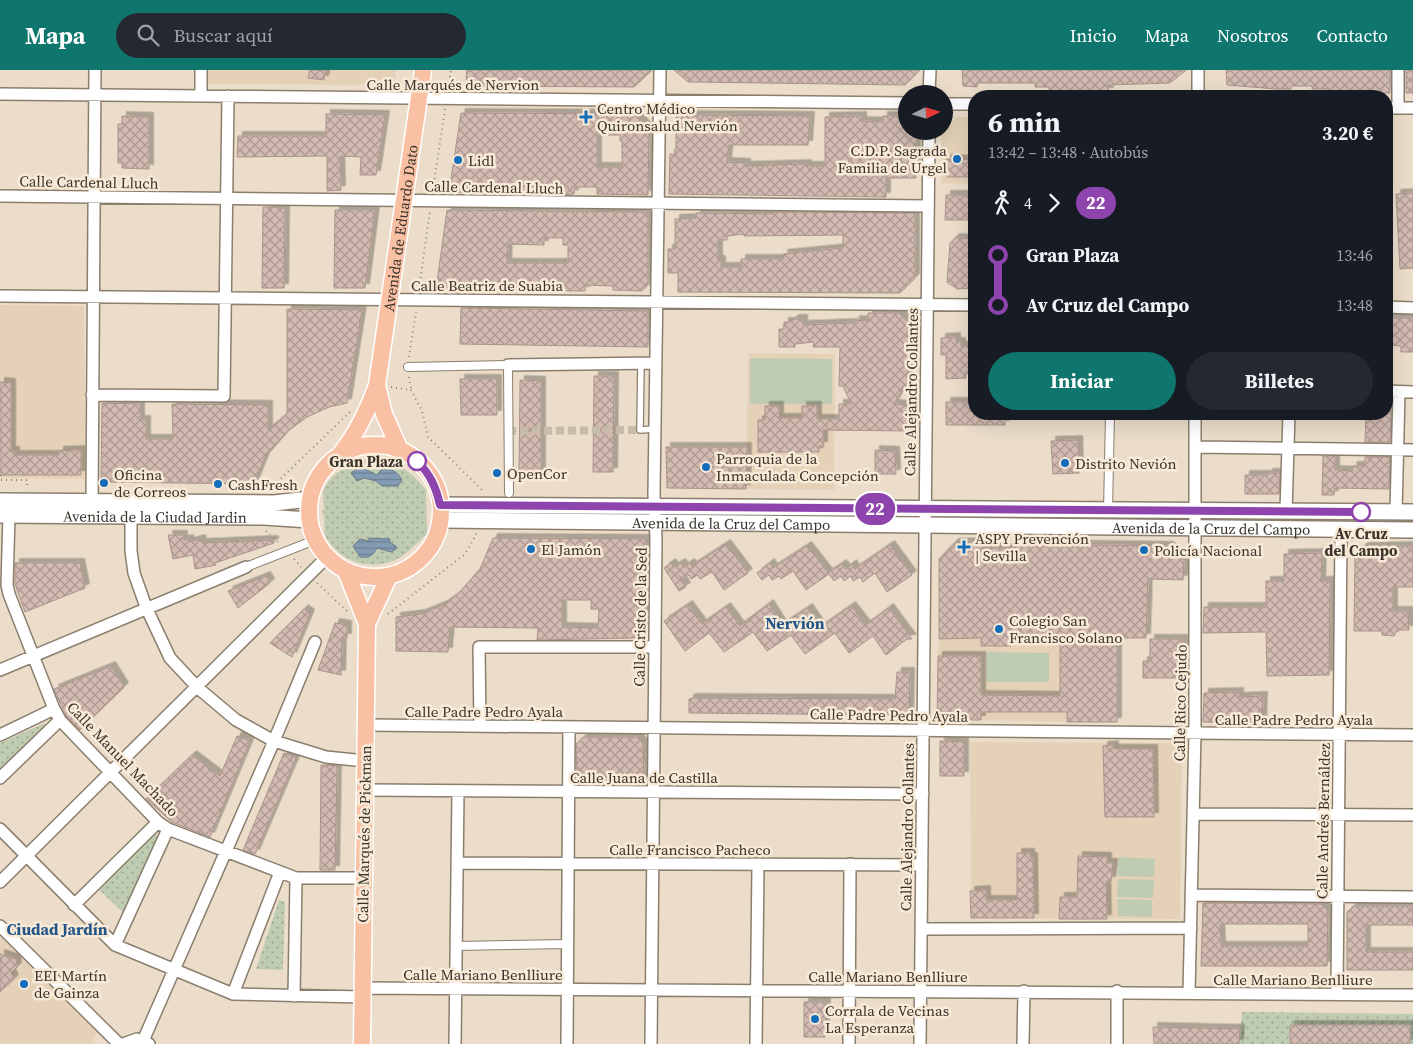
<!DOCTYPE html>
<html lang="es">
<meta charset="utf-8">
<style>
:root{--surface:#171b24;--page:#242831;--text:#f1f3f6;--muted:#9ea1a6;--accent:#0f766e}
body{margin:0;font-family:"Source Serif 4",serif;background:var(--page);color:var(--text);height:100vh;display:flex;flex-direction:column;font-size:19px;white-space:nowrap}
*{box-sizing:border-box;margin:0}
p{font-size:16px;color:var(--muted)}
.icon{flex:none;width:28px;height:28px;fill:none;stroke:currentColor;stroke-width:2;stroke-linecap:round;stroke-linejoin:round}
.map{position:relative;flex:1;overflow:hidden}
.drawer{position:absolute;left:968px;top:20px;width:425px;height:330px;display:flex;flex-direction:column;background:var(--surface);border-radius:20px;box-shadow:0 5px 20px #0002}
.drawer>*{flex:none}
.badge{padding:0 10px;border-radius:16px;font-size:18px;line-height:32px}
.needle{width:32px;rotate:85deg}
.controls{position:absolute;left:898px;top:15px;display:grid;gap:10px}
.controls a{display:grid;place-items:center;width:55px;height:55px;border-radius:50%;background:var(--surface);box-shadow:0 5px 20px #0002;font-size:25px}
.map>.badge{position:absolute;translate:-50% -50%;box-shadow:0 0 0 2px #fff}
.legs{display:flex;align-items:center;gap:8px;height:55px;padding:0 20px;font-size:16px}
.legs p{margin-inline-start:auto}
.head{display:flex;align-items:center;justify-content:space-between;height:85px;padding:0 20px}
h1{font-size:28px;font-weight:700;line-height:38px}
.button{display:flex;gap:10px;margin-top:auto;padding:10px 20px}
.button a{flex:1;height:58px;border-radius:30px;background:var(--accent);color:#fff;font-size:20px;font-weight:700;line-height:58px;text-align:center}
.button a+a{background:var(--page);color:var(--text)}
ul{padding:0 20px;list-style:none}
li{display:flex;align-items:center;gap:18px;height:50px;font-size:19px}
li i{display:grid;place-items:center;width:8px;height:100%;margin:0 6px;background:currentColor}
li i::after{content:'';width:12px;height:12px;margin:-6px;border:4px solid;border-radius:50%;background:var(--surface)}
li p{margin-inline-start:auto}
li:first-child i{background:linear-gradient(#0000 50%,currentColor 0)}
li:last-child i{background:linear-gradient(currentColor 50%,#0000 0)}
header{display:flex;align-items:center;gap:30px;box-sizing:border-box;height:70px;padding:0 25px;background:var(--accent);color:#fff}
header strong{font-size:24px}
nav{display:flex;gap:28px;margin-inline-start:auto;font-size:18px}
.search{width:350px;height:45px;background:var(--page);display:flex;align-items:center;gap:12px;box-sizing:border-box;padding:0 18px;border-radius:28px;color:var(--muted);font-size:19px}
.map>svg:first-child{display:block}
</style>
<header>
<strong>Mapa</strong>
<div class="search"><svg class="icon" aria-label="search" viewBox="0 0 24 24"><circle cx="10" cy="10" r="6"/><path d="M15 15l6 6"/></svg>Buscar aquí</div>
<nav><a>Inicio</a><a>Mapa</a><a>Nosotros</a><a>Contacto</a></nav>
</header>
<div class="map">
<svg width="1413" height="974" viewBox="0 0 1413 974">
<defs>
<pattern id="green-dots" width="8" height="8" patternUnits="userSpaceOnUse" patternTransform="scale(1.25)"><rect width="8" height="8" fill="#c0ccb2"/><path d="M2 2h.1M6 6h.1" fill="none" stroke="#9da691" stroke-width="1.8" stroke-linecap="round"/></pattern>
<pattern id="water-rules" width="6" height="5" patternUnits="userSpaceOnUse" patternTransform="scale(1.25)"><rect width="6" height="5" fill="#839cb4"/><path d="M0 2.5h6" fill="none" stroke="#6c8093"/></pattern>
<pattern id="building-cross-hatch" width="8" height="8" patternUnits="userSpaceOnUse" patternTransform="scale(1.25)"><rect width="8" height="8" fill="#d3bbb2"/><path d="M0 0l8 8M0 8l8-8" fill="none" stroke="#ac9991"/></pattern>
<filter id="shadow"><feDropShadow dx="4.5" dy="-4.5" stdDeviation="0" flood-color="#0004"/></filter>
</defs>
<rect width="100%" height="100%" fill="#ebddca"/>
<!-- built -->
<path fill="#e4d1b8" d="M 206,0 L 396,0 L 393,15 L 206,14 Z
M 957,47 L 974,47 L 974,114 L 941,113 L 941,64 Z
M 0,235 L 84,236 L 85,409 L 0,408 Z
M 748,283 L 835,284 L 834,420 L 746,419 Z
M 982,472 L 1017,474 L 1016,569 L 1067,569 L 1067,652 L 981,650 L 981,586 L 938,586 L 939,569 L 981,568 Z
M 970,672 L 1182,673 L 1180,849 L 971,848 Z
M 0,866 L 97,962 L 92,974 L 0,974 Z"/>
<!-- green -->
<path fill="url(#green-dots)" d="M 369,389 C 394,388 411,401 426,420 L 427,464 C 419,471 412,479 404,485 C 378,503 341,495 326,467 C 322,459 327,449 322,441 L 324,439 C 324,433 322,424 324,419 C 331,402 353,393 369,389 Z
M 1267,448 L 1413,449 L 1413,453 L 1267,452 Z
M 45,653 L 48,659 L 0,701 L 0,673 Z
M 153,762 L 159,767 L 124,843 L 98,819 Z
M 279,830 L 285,832 L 283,900 L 256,899 Z
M 1242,942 L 1413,944 L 1413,974 L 1239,974 Z"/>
<!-- pitch -->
<path fill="#c0ccb2" d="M 750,288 L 832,289 L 832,334 L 750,334 Z
M 986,582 L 1049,583 L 1049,612 L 986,612 Z
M 1118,787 L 1155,789 L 1154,807 L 1117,806 Z
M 1118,809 L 1154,810 L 1153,828 L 1117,827 Z
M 1117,829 L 1152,830 L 1152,847 L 1118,846 Z"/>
<!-- water -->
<path fill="url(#water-rules)" stroke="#6d7c8b" d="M 363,398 L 377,405 L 381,400 C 390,397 398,402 402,410 L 398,416 L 382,416 L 376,411 L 364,408 L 357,411 L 351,403 L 355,400 Z
M 369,468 L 390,469 L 390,473 L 396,476 L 396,479 L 391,482 L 377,478 C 373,486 369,488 360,487 L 353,476 L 360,469 L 369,471 Z"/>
<!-- building -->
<path fill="url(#building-cross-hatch)" stroke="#aa948b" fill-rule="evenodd" filter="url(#shadow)" d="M 310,0 L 326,0 L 324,10 L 308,8 Z
M 467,0 L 652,0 L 634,17 L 473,16 L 466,9 Z
M 674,0 L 920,0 L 905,15 L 694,12 L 688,12 Z
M 962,0 L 1186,0 L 1170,13 L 1108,15 L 1109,22 L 1049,21 L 1049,17 L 1035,17 L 1035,13 L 978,13 L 977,17 L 963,16 Z
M 1226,0 L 1390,0 L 1390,23 L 1328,23 L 1328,19 L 1312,19 L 1312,16 L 1291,16 L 1291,19 L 1276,19 L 1227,15 Z
M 1406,0 L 1413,0 L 1413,23 L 1406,23 Z
M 461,43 L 634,44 L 649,59 L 648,125 L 597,124 L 597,117 L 575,117 L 574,124 L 562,125 L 449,122 ZM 597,65 L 620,65 L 620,71 L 622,71 L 622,97 L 597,97 Z
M 326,44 L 385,45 L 376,105 L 360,105 L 361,87 L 340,86 L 341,120 L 327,121 L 327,86 L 237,87 L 238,66 L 326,66 Z
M 676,45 L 810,46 L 808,75 L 729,75 L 727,92 L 746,93 L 746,96 L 807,94 L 807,96 L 825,96 L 825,47 L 862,46 L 862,51 L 883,52 L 883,46 L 902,46 L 906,51 L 906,61 L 916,61 L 916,108 L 886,108 L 886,127 L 669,124 L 670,84 L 676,85 Z
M 122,46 L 149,47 L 149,99 L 122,98 L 122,93 L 118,93 L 118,54 L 122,54 Z
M 946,89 L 974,90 L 974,107 L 947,107 Z
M 1413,123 L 1413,198 L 1400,199 L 1396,124 Z
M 946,125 L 973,125 L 973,150 L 945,150 Z
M 263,137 L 285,138 L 284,218 L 262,218 Z
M 335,140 L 375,140 L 365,218 L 334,218 Z
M 447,140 L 648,142 L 648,215 L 642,221 L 613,220 L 613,216 L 585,215 L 585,221 L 507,220 L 508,212 L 478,212 L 478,219 L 436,219 ZM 544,168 L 563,168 L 563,175 L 568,175 L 568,193 L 507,193 L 508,174 L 544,175 Z
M 773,142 L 915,143 L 915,208 L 900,223 L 678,222 L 678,203 L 668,203 L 668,179 L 675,179 L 675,149 L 696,148 L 696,143 L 773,144 ZM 744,164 L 744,166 L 843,165 L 843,178 L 783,184 L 784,189 L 741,189 L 741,197 L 721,197 L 721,190 L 718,190 L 718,170 L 727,170 L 727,166 Z
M 955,168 L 974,169 L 974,218 L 957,219 L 947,212 L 950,173 Z
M 461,238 L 648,241 L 648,277 L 460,274 Z
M 287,239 L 362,240 L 347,333 L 329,337 L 307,347 L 288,361 L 265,387 L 254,414 L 101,412 L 102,333 L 140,334 L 140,350 L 146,350 L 146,369 L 173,369 L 172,334 L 268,335 L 268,360 L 287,344 Z
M 868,243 L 899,243 L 908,253 L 908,316 L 904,316 L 894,334 L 907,335 L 907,361 L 823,360 L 823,376 L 819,376 L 819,382 L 758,382 L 758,350 L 765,350 L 765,336 L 779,336 L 779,348 L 802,348 L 802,336 L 817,336 L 817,349 L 839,349 L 839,334 L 851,334 L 843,316 L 839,316 L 840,277 L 813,277 L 814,272 L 795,274 L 795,277 L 779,277 L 779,259 L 784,259 L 784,252 L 791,252 L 794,249 L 803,249 L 803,255 L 855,253 L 855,250 L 868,251 Z
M 1386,248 L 1413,248 L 1413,282 L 1401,282 L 1401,276 L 1386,275 Z
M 956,267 L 956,272 L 961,272 L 961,276 L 974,275 L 974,302 L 966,301 L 966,308 L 946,309 L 946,285 L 941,285 L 941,268 Z
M 594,306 L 614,306 L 613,402 L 593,402 Z
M 460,309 L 497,309 L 497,345 L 461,345 Z
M 520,310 L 541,311 L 541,406 L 519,406 Z
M 0,312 L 11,313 L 11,381 L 15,381 L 15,385 L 59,385 L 59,381 L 81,380 L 81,405 L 0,405 Z
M 946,332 L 974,332 L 974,344 L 1005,344 L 1005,355 L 946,355 Z
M 1366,344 L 1391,344 L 1390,372 L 1365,372 Z
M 1078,370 L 1079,403 L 1053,404 L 1051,371 Z
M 666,377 L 747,377 L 746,419 L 667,418 Z
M 875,380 L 895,381 L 896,404 L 875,404 Z
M 1323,386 L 1335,386 L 1335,400 L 1352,401 L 1353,396 L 1365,396 L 1365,387 L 1390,387 L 1389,419 L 1335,418 L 1334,425 L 1322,425 Z
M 1268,403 L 1280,403 L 1279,424 L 1245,424 L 1245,405 L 1268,405 Z
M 168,465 L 183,465 L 183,470 L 189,469 L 189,472 L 201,469 L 202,473 L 274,470 L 274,473 L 215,493 L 216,495 L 195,499 L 193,485 L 173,489 Z
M 493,468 L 645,469 L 643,561 L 636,568 L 537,570 L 538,558 L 450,557 L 448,582 L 396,581 L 396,547 L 421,544 L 443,535 L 457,525 L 480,499 ZM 562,530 L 591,530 L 591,539 L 599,539 L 598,558 L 562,557 Z
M 982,472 L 982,478 L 1017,478 L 1017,474 L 1169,476 L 1184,490 L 1183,510 L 1148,509 L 1146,568 L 1117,568 L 1117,652 L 1067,652 L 1067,642 L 981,642 L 981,650 L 937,650 L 938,586 L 981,586 L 981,625 L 1060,626 L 1060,569 L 1011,569 L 1011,576 L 981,576 L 981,568 L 939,569 L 939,489 L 954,473 Z
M 726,474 L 748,503 L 724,520 L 712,502 L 700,509 L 698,505 L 691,509 L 689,505 L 682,510 L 679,505 L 686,517 L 679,521 L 664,498 L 671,493 L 674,497 L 681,493 L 684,497 L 690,493 L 692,496 Z
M 890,475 L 912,505 L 887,522 L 875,503 L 863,512 L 860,507 L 853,511 L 851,506 L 844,511 L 841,506 L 834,511 L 828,503 L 842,494 L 846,499 L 852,494 L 855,499 Z
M 807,476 L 829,504 L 806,520 L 793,501 L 781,509 L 779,506 L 772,510 L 769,505 L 762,510 L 757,503 L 770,493 L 773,498 Z
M 1413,476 L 1413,517 L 1393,517 L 1393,541 L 1408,541 L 1409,560 L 1397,560 L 1394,566 L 1382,565 L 1382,561 L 1354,561 L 1355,486 L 1363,477 Z
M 1322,483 L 1321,511 L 1330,511 L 1329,605 L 1267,606 L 1266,562 L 1203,563 L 1204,537 L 1266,537 L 1266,511 L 1284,511 L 1284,484 Z
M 15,493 L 80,493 L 85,518 L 25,542 L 15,514 Z
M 266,506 L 270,513 L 238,538 L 228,521 Z
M 769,534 L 782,555 L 808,538 L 821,557 L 851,536 L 866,555 L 889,538 L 912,569 L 907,569 L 886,585 L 873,566 L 849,583 L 835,563 L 805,584 L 791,565 L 767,581 L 753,562 L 724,582 L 709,563 L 685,581 L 664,551 L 688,535 L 702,554 L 726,537 L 740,556 Z
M 304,539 L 310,544 L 292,587 L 270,573 Z
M 335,553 L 347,555 L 347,568 L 342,568 L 341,605 L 318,600 Z
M 1150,569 L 1183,569 L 1184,608 L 1143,608 L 1143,591 L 1150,591 Z
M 111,596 L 124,617 L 80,660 L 66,646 L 54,619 Z
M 897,602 L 910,602 L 909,650 L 896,650 L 897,645 L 689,643 L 689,629 L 693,628 L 895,629 Z
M 1239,622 L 1239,627 L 1263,626 L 1262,653 L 1203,652 L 1204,623 Z
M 237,666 L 250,671 L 210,767 L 172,752 L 146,729 L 192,685 L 220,706 Z
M 584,667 L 637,667 L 643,673 L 644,708 L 638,714 L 582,714 L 577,708 L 576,674 Z
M 940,671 L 964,672 L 964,706 L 940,706 Z
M 1114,675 L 1114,679 L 1153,679 L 1154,747 L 1105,747 L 1103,676 Z
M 284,683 L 296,688 L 255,784 L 243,780 Z
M 321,695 L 337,696 L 335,800 L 320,800 Z
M 1017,783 L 1030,783 L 1030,787 L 1033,787 L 1034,848 L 971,848 L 970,821 L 986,820 L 986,830 L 1017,830 Z
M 1078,786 L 1107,787 L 1107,793 L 1113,793 L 1111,811 L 1106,811 L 1107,849 L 1059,849 L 1060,827 L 1077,827 Z
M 1203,833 L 1321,834 L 1328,841 L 1327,896 L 1201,896 ZM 1220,854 L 1308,854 L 1308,876 L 1221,876 Z
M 1354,836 L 1413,836 L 1413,855 L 1366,855 L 1366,882 L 1413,882 L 1413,900 L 1347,900 L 1347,842 Z
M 0,884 L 16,889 L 17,897 L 11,903 L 14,909 L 0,922 Z
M 804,932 L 826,932 L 825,967 L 804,967 Z
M 1290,955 L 1410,955 L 1410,974 L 1290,974 Z
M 1153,957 L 1240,959 L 1239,974 L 1154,974 Z"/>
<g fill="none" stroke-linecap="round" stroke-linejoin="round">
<!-- pedestrian-tunnel -->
<path stroke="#c7bbaa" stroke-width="8" stroke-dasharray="8 4" stroke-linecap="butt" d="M 508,361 L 640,360"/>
<!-- service casing -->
<g stroke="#8b7e6d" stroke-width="8">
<path id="service" d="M 641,293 L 640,360 L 655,359"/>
</g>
<!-- pedestrian casing -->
<g stroke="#8b7e6d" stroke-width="10">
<path id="pedestrian" d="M 408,297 L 508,295 L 509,423
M 1108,441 L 1110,344
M 246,497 L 315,470
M 456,876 L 568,874"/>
</g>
<!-- minor casing -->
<g stroke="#8b7e6d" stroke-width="14">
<path id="minor" d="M 0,24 L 906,33
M 929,24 L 930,0
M 201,26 L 201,0
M 1198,26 L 1198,0
M 944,34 L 974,34
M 1386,38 L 1413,38
M 1398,38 L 1398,0
M 0,126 L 928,136
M 0,226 L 974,235
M 1386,237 L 1413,238
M 508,295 L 656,293
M 1386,321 L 1413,322
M 92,325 L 224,326 L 228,26
M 1195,377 L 1413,380
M 92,432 L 95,0
M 1286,442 L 1289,344
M 1396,442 L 1399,322
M 9,446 L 7,515 L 9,524 L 54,639 L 60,650 L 158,752 L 168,759 L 296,808 L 364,808
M 131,446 L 131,481 L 134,503 L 146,537 L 170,588 L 198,618 L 236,650 L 274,671 L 326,687 L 365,691
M 0,600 L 246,497
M 366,655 L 1413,665
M 480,656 L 479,577 L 655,577
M 0,665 L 54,639
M 0,708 L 60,650
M 365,720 L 923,724
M 1193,744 L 1413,745
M 0,759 L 115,875 L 233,924 L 363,927
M 457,793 L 922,795
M 0,812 L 327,487
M 1191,825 L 1413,827
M 74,835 L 158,752
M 0,856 L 119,974
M 922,859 L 1191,858
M 115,875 L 168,759
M 362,918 L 1413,925
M 1189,923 L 1195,663 L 1195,344
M 233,924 L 280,802
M 1337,924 L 1341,459
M 294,926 L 296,808
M 143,971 L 274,671 L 315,572
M 123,974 L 137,969 L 149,974
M 455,974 L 458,721
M 567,974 L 569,657
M 651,974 L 656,469 L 654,424 L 660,0
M 756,974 L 758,794
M 849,974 L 850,794
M 920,974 L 929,61
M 1023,974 L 1024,921
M 1117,974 L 1117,921"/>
</g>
<!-- secondary casing -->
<g stroke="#8b7e6d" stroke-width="18">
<g id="secondary">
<path d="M 0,431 L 274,433 L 310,429"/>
<path d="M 440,435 L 1413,442"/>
<path id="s1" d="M 0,445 L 264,447 L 309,450"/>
<path id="s2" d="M 440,450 L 1413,460"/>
</g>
</g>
<!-- primary casing -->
<g stroke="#fff" stroke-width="19">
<g id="primary">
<path d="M 377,315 L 384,344 L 400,380"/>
<circle cx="375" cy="441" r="66"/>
<path id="s3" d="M 341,383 C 358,362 368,340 377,315 L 423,0"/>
<path d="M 346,501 L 367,554 L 362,974"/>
<path d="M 367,554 L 389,506"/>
</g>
</g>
<!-- path -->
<path stroke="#8e8477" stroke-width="2" stroke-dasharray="1 4" stroke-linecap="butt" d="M 448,17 L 451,0
M 433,119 L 445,39
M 419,218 L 430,141
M 409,287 L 416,242
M 409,307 L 411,319
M 391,317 L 411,320 L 422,341 L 428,367 L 483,421
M 1,405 L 1,410 L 27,410 L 27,418
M 270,419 L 351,341
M 266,461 L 279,473
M 294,489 L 301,497
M 317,513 L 348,542
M 388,544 L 465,484 L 477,463"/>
<!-- service -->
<use href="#service" stroke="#fff" stroke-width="5.5"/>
<!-- pedestrian -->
<use href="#pedestrian" stroke="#fff" stroke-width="8"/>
<!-- minor -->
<use href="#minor" stroke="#fff" stroke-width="11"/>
<!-- secondary -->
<use href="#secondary" stroke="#fff" stroke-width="15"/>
<!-- primary -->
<use href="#primary" stroke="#f9c0a4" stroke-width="16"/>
</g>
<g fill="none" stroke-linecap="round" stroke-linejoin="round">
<!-- line-1 casing -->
<g stroke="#fff" stroke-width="11">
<path id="line-1" d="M 417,391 C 430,404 436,417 440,435 L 1361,442"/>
</g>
<!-- line-1 -->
<use href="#line-1" stroke="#8e44ad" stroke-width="8"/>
</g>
<!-- markers -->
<g fill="#156cba" stroke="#f8ead7" stroke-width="2">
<path d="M583.5 39.5h5v5h5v5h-5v5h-5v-5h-5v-5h5z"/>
<circle cx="957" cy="89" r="5"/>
<circle cx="458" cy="90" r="5"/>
<circle cx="1065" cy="393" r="5"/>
<circle cx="706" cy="397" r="5"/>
<circle cx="497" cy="403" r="5"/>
<circle cx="104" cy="413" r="5"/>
<circle cx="218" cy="414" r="5"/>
<path d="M961.5 469.5h5v5h5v5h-5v5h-5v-5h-5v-5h5z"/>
<circle cx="531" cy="479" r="5"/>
<circle cx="1144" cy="480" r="5"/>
<circle cx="999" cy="559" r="5"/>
<circle cx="24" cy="914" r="5"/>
<circle cx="815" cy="949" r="5"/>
</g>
<g fill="#fff" stroke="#8e44ad" stroke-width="2.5">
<circle cx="417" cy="391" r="9"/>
<circle cx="1361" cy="442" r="9"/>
</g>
<g text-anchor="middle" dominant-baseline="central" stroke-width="5" stroke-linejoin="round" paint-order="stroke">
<!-- street labels -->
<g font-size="15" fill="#39332c" stroke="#f8ead7">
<text x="453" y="14">Calle Marqués de Nervion</text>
<text transform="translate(89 112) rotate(1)">Calle Cardenal Lluch</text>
<text transform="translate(494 117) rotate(1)">Calle Cardenal Lluch</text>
<text stroke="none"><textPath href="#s3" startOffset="236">Avenida de Eduardo Dato</textPath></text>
<text x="487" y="215">Calle Beatriz de Suabia</text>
<text transform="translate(911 322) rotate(-89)">Calle Alejandro Collantes</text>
<text stroke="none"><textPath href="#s1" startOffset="155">Avenida de la Ciudad Jardin</textPath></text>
<text stroke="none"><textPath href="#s2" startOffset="291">Avenida de la Cruz del Campo</textPath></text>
<text stroke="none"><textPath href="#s2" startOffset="771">Avenida de la Cruz del Campo</textPath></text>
<text transform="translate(640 547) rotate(-89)">Calle Cristo de la Sed</text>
<text transform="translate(1180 633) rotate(-89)">Calle Rico Cejudo</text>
<text x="484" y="641">Calle Padre Pedro Ayala</text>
<text transform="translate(889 645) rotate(1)">Calle Padre Pedro Ayala</text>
<text x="1294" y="649">Calle Padre Pedro Ayala</text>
<text transform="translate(123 689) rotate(46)">Calle Manuel Machado</text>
<text x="644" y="707">Calle Juana de Castilla</text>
<text transform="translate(1323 751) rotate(-89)">Calle Andrés Bernáldez</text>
<text transform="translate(907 757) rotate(-89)">Calle Alejandro Collantes</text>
<text transform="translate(364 764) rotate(-89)">Calle Marqués de Pickman</text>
<text x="690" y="779">Calle Francisco Pacheco</text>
<text x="483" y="904">Calle Mariano Benlliure</text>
<text x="888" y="906">Calle Mariano Benlliure</text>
<text x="1293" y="909">Calle Mariano Benlliure</text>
</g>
<!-- poi labels -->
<g font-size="15" fill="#39332c" stroke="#f8ead7" text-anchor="start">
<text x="597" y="38">Centro Médico<tspan x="597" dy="17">Quironsalud Nervión</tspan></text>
<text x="947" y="80" text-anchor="end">C.D.P. Sagrada<tspan x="947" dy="17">Familia de Urgel</tspan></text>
<text x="468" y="90">Lidl</text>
<text x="716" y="388">Parroquia de la<tspan x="716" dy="17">Inmaculada Concepción</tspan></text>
<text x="1075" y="393">Distrito Nevión</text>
<text x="507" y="403">OpenCor</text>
<text x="114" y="404">Oficina<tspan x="114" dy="17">de Correos</tspan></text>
<text x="228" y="414">CashFresh</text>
<text x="975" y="468">ASPY Prevención<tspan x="975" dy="17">| Sevilla</tspan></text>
<text x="541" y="479">El Jamón</text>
<text x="1154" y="480">Policía Nacional</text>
<text x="1009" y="550">Colegio San<tspan x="1009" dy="17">Francisco Solano</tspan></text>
<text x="34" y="905">EEI Martín<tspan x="34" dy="17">de Gainza</tspan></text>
<text x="825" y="940">Corrala de Vecinas<tspan x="825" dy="17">La Esperanza</tspan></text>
</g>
<!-- stop labels -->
<g font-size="15" font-weight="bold" fill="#39332c" stroke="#f8ead7" text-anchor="end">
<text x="403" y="391">Gran Plaza</text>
<text x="1361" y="463" text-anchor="middle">Av Cruz<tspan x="1361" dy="17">del Campo</tspan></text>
</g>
<!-- neighbourhood labels -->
<g font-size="16" font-weight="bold" fill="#258" stroke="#f8ead7">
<text x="795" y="553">Nervión</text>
<text x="57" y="859">Ciudad Jardín</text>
</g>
</g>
</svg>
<div class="controls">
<a><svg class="needle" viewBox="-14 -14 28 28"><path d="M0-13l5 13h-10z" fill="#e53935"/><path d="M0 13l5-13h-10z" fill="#9ea1a6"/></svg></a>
</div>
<b class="badge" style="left:875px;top:439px;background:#8e44ad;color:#fff">22</b>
<section class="drawer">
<div class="head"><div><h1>6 min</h1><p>13:42 – 13:48 · Autobús</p></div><b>3.20 €</b></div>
<div class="legs"><svg class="icon" aria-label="walk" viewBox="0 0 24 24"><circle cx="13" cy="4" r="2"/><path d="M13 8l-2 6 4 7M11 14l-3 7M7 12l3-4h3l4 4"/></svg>4<svg class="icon" aria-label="forward" viewBox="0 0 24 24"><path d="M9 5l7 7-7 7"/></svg><b class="badge" style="background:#8e44ad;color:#fff">22</b></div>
<ul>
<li><i style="color:#8e44ad"></i><b>Gran Plaza</b><p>13:46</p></li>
<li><i style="color:#8e44ad"></i><b>Av Cruz del Campo</b><p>13:48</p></li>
</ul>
<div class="button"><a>Iniciar</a><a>Billetes</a></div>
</section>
</div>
